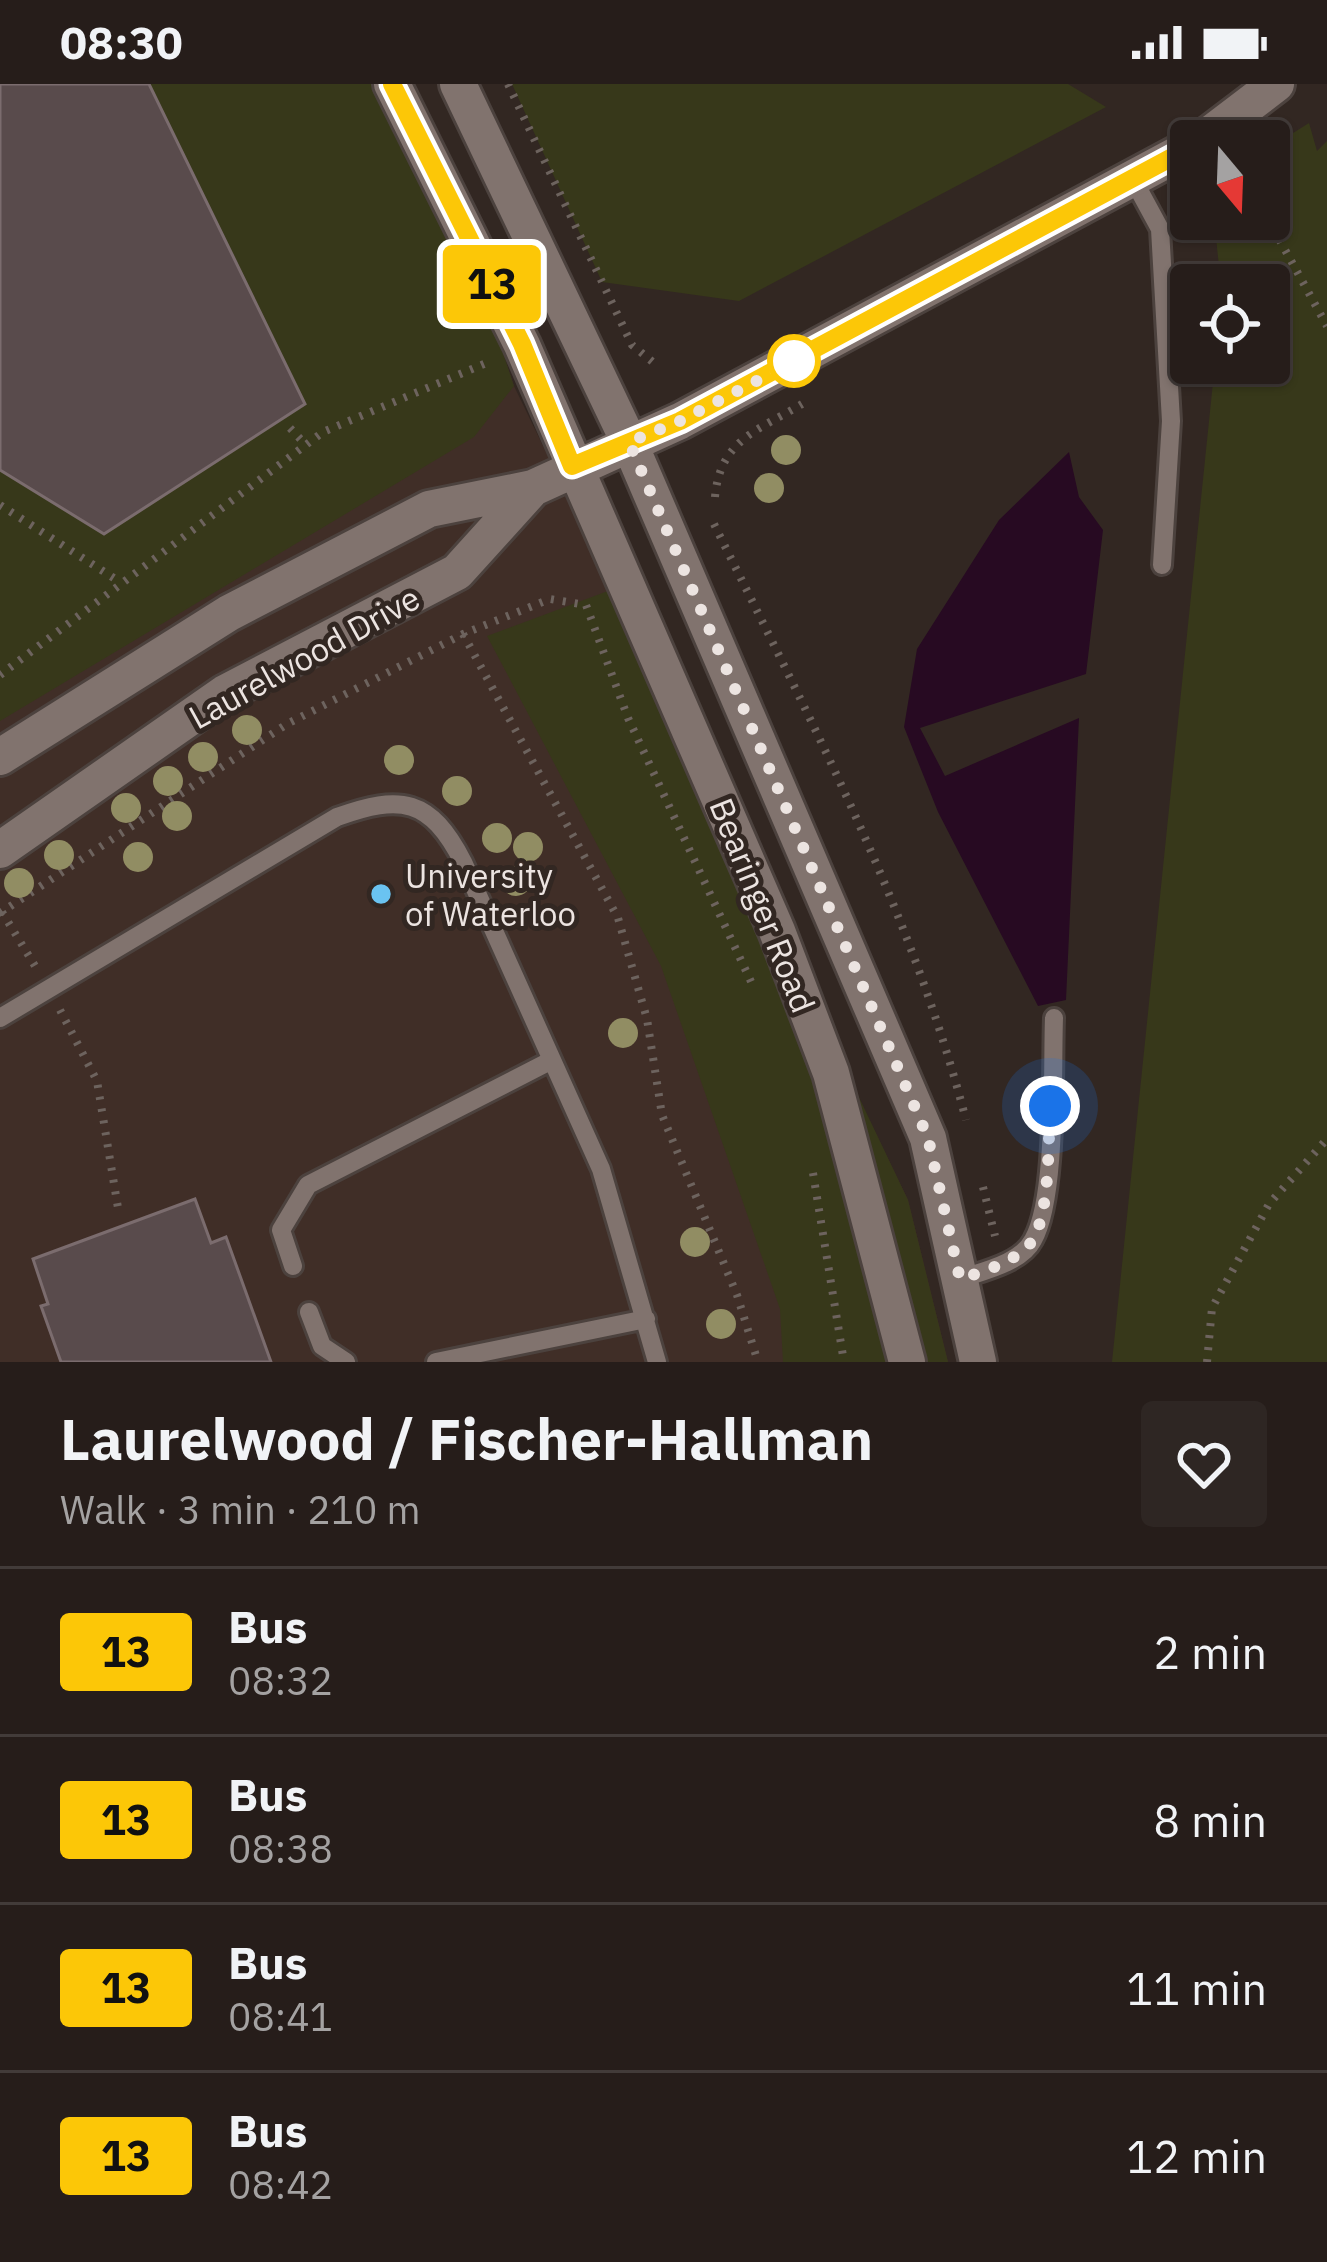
<!DOCTYPE html>
<meta charset="utf-8">
<style>
:root{--surface:#261d1a;--page:#2e2623;--text:#f1f3f6;--muted:#a4a2a2;--line:#423b39}
body{margin:0;font-family:"IBM Plex Sans",sans-serif;background:var(--page);color:var(--text);height:100vh;display:flex;flex-direction:column;font-size:45px;white-space:nowrap}
*{box-sizing:border-box;margin:0}
p{font-size:39px;color:var(--muted)}
.icon{flex:none;width:66px;height:66px;fill:none;stroke:currentColor;stroke-width:2;stroke-linecap:round;stroke-linejoin:round}
.map{position:relative;height:1278px;overflow:hidden}
.details{display:flex;flex-direction:column;background:var(--surface);flex:1}
.details>*{flex:none}
.badge{padding:0 24px;border-radius:9px;font-size:42px;line-height:78px}
.needle{width:78px;rotate:161deg}
.controls{position:absolute;left:1170px;top:36px;display:grid;gap:24px}
.controls a{display:grid;place-items:center;width:120px;height:120px;border-radius:12px;background:var(--surface);box-shadow:0 3px 9px #0004,0 0 0 3px var(--line);font-size:60px}
.you{position:absolute;width:60px;height:60px;margin:-30px;border:9px solid #fff;border-radius:50%;background:#1a73e8;box-shadow:0 0 0 18px #1a73e833}
.map>.badge{position:absolute;translate:-50% -50%;box-shadow:0 0 0 6px #fff}
.round{display:grid;place-items:center;flex:none;width:126px;height:126px;border-radius:12px;background:var(--page)}
.head{display:flex;align-items:center;justify-content:space-between;height:204px;padding:0 60px}
h1{font-size:57px;font-weight:800;line-height:90px}
ul{padding:0;list-style:none}
li{display:flex;align-items:center;gap:36px;height:168px;padding:0 60px;border-top:3px solid var(--line)}
li div{flex:1}
li b{display:block;font-size:45px}
li em{font-style:normal}
li .badge{min-width:132px;font-weight:700;text-align:center}
.status{display:flex;justify-content:space-between;align-items:center;height:84px;padding:0 60px;background:var(--surface);direction:ltr}
.status svg{height:33px;fill:currentColor}
.map>svg:first-child{display:block}
</style>
<div class="status"><b>08:30</b><svg viewBox="0 0 49 12"><path d="M0 12V9h3v3zM5 12V6h3v6zM10 12V3h3v9zM15 12V0h3v12zM26 1h20v11H26zM47 4h2v5h-2z"/></svg></div>
<div class="map">
<svg width="1327" height="1278" viewBox="0 0 1327 1278">
<rect width="100%" height="100%" fill="#322722"/>
<!-- built -->
<path fill="#402e27" d="M 0,0 L 379,0 L 490,230 L 514,302 L 908,1116 L 948,1278 L 0,1278 Z"/>
<!-- green -->
<path fill="#37381a" d="M 149,0 L 379,0 L 490,230 L 514,302 L 474,353 L 0,637 L 0,386 L 105,450 L 304,320 Z
M 512,0 L 1068,0 L 1106,23 L 739,217 L 602,198 Z
M 1309,39 L 1317,67 L 1327,57 L 1327,1278 L 1112,1278 L 1215,279 L 1269,279 L 1269,201 L 1221,201 L 1214,135 L 1269,135 L 1269,64 Z
M 616,504 L 908,1116 L 948,1278 L 783,1278 L 780,1225 L 661,882 L 487,552 Z"/>
<!-- water -->
<path fill="#270a22" d="M 1069,368 L 1079,413 L 1103,446 L 1086,590 L 920,644 L 945,692 L 1079,634 L 1066,916 L 1038,922 L 938,728 L 904,643 L 917,565 L 999,436 Z"/>
<!-- building -->
<path fill="#594b4c" stroke="#7b6c6e" stroke-width="3" d="M 0,0 L 149,0 L 305,320 L 104,450 L 0,386 Z
M 195,1115 L 211,1159 L 226,1153 L 271,1278 L 61,1278 L 41,1222 L 48,1220 L 33,1175 Z"/>
<g fill="none" stroke-linecap="round" stroke-linejoin="round">
<!-- lane casing -->
<g stroke="#4c423e" stroke-width="24">
<path id="lane" d="M 1134,97 L 1160,145 L 1171,337 L 1162,481
M 0,934 L 337,733 C 401,710 430,714 463,778 L 601,1085 L 657,1278
M 293,1182 L 281,1146 L 308,1101 L 552,976
M 960,1195 C 983,1187 1021,1179 1033,1156 C 1057,1114 1052,986 1054,934
M 309,1228 L 322,1262 L 346,1278
M 436,1278 L 646,1235"/>
</g>
<!-- secondary casing -->
<g stroke="#4c423e" stroke-width="42">
<path id="secondary" d="M 392,0 L 522,261 L 777,847 L 831,989 L 907,1278
M 458,0 L 629,358 L 928,1054 L 978,1278
M 1201,57 L 1276,0
M 0,673 L 229,529 L 429,425 L 533,404 L 680,337 L 1191,63
M 0,766 L 225,609 L 457,488 L 533,404"/>
</g>
<!-- path -->
<path stroke="#6d635e" stroke-width="8" stroke-dasharray="3 9" stroke-linecap="butt" d="M 508,0 L 632,261 L 654,279
M 1268,135 L 1327,242
M 290,344 L 306,361
M 715,413 C 720,356 757,347 802,320
M 0,421 L 120,498
M 714,440 C 809,633 912,827 966,1036
M 463,550 L 618,834 L 647,935 L 662,1031 L 737,1211 L 758,1278
M 0,591 L 323,348 L 491,277
M 2,828 L 35,882
M 0,829 L 287,640 L 463,550 L 550,515 L 586,521 L 628,634 L 754,904
M 60,926 L 97,997 L 119,1130
M 813,1089 L 844,1278
M 983,1103 L 995,1152
M 1207,1278 L 1212,1224 L 1269,1120 L 1327,1055"/>
<!-- lane -->
<use href="#lane" stroke="#81736e" stroke-width="18"/>
<!-- secondary -->
<use href="#secondary" stroke="#81736e" stroke-width="36"/>
</g>
<!-- trees -->
<g fill="#918d63">
<circle cx="786" cy="366" r="15"/>
<circle cx="769" cy="404" r="15"/>
<circle cx="247" cy="646" r="15"/>
<circle cx="203" cy="673" r="15"/>
<circle cx="399" cy="676" r="15"/>
<circle cx="168" cy="697" r="15"/>
<circle cx="457" cy="707" r="15"/>
<circle cx="126" cy="724" r="15"/>
<circle cx="177" cy="732" r="15"/>
<circle cx="497" cy="754" r="15"/>
<circle cx="528" cy="763" r="15"/>
<circle cx="59" cy="771" r="15"/>
<circle cx="138" cy="773" r="15"/>
<circle cx="516" cy="797" r="15"/>
<circle cx="19" cy="799" r="15"/>
<circle cx="623" cy="949" r="15"/>
<circle cx="695" cy="1158" r="15"/>
<circle cx="721" cy="1240" r="15"/>
</g>
<g fill="none" stroke-linecap="round" stroke-linejoin="round">
<!-- line casing -->
<g stroke="#fff" stroke-width="27">
<path id="line" d="M 392,0 L 522,260 L 572,382 L 680,337 L 1191,63"/>
</g>
<!-- line -->
<use href="#line" stroke="#fcc707" stroke-width="18"/>
<!-- walk -->
<path stroke="#ece4e1" stroke-width="12" stroke-dasharray="0 21.6" d="M 794,277 L 804,272 L 680,337 L 629,358 L 928,1054 L 960,1195 C 984,1187 1010,1180 1028,1162 C 1051,1139 1048,1055 1050,1022"/>
</g>
<!-- markers -->
<circle fill="#fff" stroke="#fcc707" stroke-width="6" cx="794" cy="277" r="24"/>
<circle fill="#6ac3f1" stroke="#322722" stroke-width="4.5" cx="381" cy="810" r="12"/>
<g text-anchor="middle" dominant-baseline="central" stroke-width="10" stroke-linejoin="round" paint-order="stroke">
<!-- street labels -->
<g font-size="33" fill="#ece4e1" stroke="#322722">
<text transform="translate(304 573) rotate(-29)">Laurelwood Drive</text>
<text transform="translate(763 821) rotate(68)">Bearinger Road</text>
</g>
<!-- poi labels -->
<g font-size="33" fill="#ece4e1" stroke="#322722" text-anchor="start">
<text x="405" y="791">University<tspan x="405" dy="38">of Waterloo</tspan></text>
</g>
</g>
</svg>
<div class="controls">
<a><svg class="needle" viewBox="-14 -14 28 28"><path d="M0-13l5 13h-10z" fill="#e53935"/><path d="M0 13l5-13h-10z" fill="#a4a2a2"/></svg></a>
<a><svg class="icon" aria-label="locate" viewBox="0 0 24 24"><circle cx="12" cy="12" r="6"/><path d="M12 2v4M12 18v4M2 12h4M18 12h4"/></svg></a>
</div>
<div class="you" style="left:1050px;top:1022px"></div>
<b class="badge" style="left:492px;top:200px;background:#fcc707;color:#111">13</b>
</div>
<section class="details">
<div class="head"><div><h1>Laurelwood / Fischer-Hallman</h1><p>Walk · 3 min · 210 m</p></div><a class="round"><svg class="icon" aria-label="heart" viewBox="0 0 24 24"><path d="M12 20l-8-8c-3-5 5-10 8-4 3-6 11-1 8 4z"/></svg></a></div>
<ul>
<li><span class="badge" style="background:#fcc707;color:#111">13</span><div><b>Bus</b><p>08:32</p></div><em>2 min</em></li>
<li><span class="badge" style="background:#fcc707;color:#111">13</span><div><b>Bus</b><p>08:38</p></div><em>8 min</em></li>
<li><span class="badge" style="background:#fcc707;color:#111">13</span><div><b>Bus</b><p>08:41</p></div><em>11 min</em></li>
<li><span class="badge" style="background:#fcc707;color:#111">13</span><div><b>Bus</b><p>08:42</p></div><em>12 min</em></li>
</ul>
</section>
